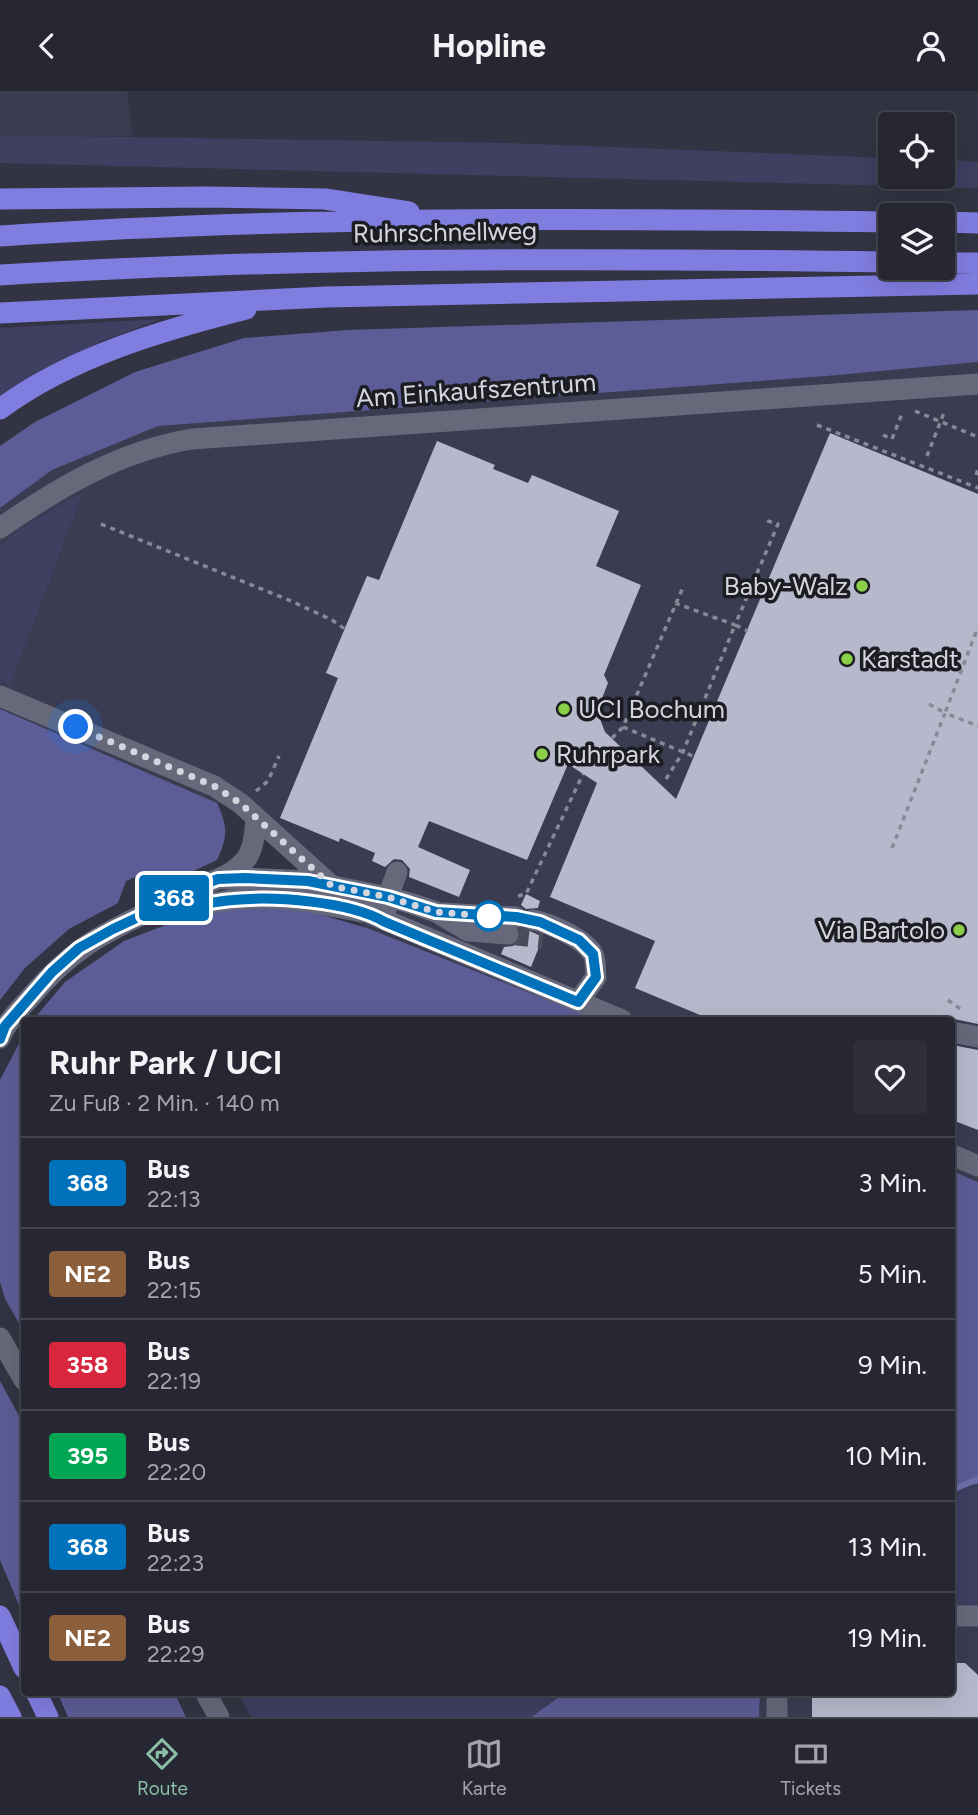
<!DOCTYPE html>
<html lang="de">
<meta charset="utf-8">
<style>
:root{--surface:#262732;--page:#2e2f3a;--text:#f1f3f6;--muted:#a4a5ac;--line:#42444d;--accent:#8abfa5}
body{margin:0;font-family:Figtree,sans-serif;background:var(--page);color:var(--text);height:100vh;display:flex;flex-direction:column;font-size:26px;white-space:nowrap}
*{box-sizing:border-box;margin:0}
p{font-size:23px;color:var(--muted)}
.icon{flex:none;width:38px;height:38px;fill:none;stroke:currentColor;stroke-width:2;stroke-linecap:round;stroke-linejoin:round}
.map{position:relative;flex:1;overflow:hidden}
.drawer{position:absolute;left:21px;top:926px;width:934px;height:679px;display:flex;flex-direction:column;background:var(--surface);border-radius:7px;box-shadow:0 7px 28px #0002,0 0 0 2px var(--line)}
.drawer>*{flex:none}
.badge{padding:0 14px;border-radius:5px;font-size:24px;line-height:46px}
.tools{position:absolute;left:878px;top:21px;display:grid;gap:14px}
.tools a{display:grid;place-items:center;width:77px;height:77px;border-radius:7px;background:var(--surface);box-shadow:0 7px 28px #0002,0 0 0 2px var(--line);font-size:35px}
.you{position:absolute;width:35px;height:35px;margin:-18px;border:5px solid #fff;border-radius:50%;background:#1a73e8;box-shadow:0 0 0 10px #1a73e833}
.map>.badge{position:absolute;translate:-50% -50%;box-shadow:0 0 0 4px #fff}
.round{display:grid;place-items:center;flex:none;width:74px;height:74px;border-radius:7px;background:var(--page)}
.head{display:flex;align-items:center;justify-content:space-between;height:119px;padding:0 28px}
h1{font-size:33px;font-weight:700;line-height:52px}
ul{padding:0;list-style:none}
li{display:flex;align-items:center;gap:21px;height:91px;padding:0 28px;border-top:2px solid var(--line)}
li div{flex:1}
li b{display:block;font-size:26px}
li em{font-style:normal}
li .badge{min-width:77px;font-weight:700;text-align:center}
header{display:flex;justify-content:space-between;align-items:center;height:91px;padding:0 28px;background:var(--surface);font-size:32px;font-weight:700}
.menu{display:flex;justify-content:space-around;align-items:center;height:98px;border-top:2px solid var(--line);background:var(--surface);font-size:19px;color:var(--muted)}
.menu a{display:grid;justify-items:center;gap:4px}
.menu .active{color:var(--accent)}
.map>svg:first-child{display:block}
</style>
<header><svg class="icon" aria-label="back" viewBox="0 0 24 24"><path d="M15 5l-7 7 7 7"/></svg>Hopline<svg class="icon" aria-label="person" viewBox="0 0 24 24"><circle cx="12" cy="8" r="4"/><path d="M4 21q1-7 8-7t8 7"/></svg></header>
<div class="map">
<svg width="978" height="1626" viewBox="0 0 978 1626">
<rect width="100%" height="100%" fill="#333443"/>
<!-- built -->
<path fill="#3b3c51" d="M 0,0 L 127,0 L 132,45 L 0,44 Z
M 978,271 L 978,1091 L 952,1080 L 952,929 L 598,929 L 367,838 L 322,806 L 293,747 L 222,709 L 217,712 L 0,618 L 0,417 L 52,379 L 158,335 L 827,285 Z
M 978,1517 L 978,1626 L 759,1626 L 760,1601 L 952,1601 L 952,1520 Z"/>
<!-- green -->
<path fill="#3e3f61" d="M 0,44 L 507,52 L 891,67 L 891,86 L 943,86 L 943,69 L 978,71 L 978,97 L 0,72 Z
M 161,228 L 102,250 L 0,308 L 0,237 Z
M 83,401 L 10,594 L 0,589 L 0,456 L 18,439 Z
M 978,1393 L 978,1517 L 952,1520 L 952,1395 Z
M 237,1601 L 566,1601 L 530,1626 L 251,1626 Z"/>
<!-- forest -->
<path fill="#5c5c96" d="M 978,219 L 978,271 L 827,285 L 158,335 L 52,379 L 0,417 L 0,355 L 35,331 L 135,281 L 244,247 L 348,239 Z
M 0,618 L 217,712 C 228,736 228,745 217,769 L 161,795 L 156,784 L 150,787 L 147,781 L 126,790 L 118,812 L 69,838 L 25,877 L 0,909 Z
M 260,816 L 312,821 L 367,837 L 598,929 L 33,929 L 65,891 L 124,850 L 197,822 Z
M 24,943 L 24,1241 L 5,1208 L 0,1191 L 0,989 Z
M 952,1080 L 978,1091 L 978,1393 L 952,1395 Z
M 0,1290 L 24,1334 L 24,1526 L 0,1469 Z
M 57,1601 L 174,1601 L 186,1626 L 68,1626 Z
M 566,1601 L 760,1601 L 759,1626 L 531,1626 Z"/>
<g fill="none" stroke-linecap="round" stroke-linejoin="round">
<!-- stream -->
<path stroke="#6e6eaa" stroke-width="6" d="M 952,1399 L 978,1388"/>
</g>
<!-- building -->
<path fill="#b7b8cb" d="M 830,342 L 978,403 L 978,933 L 954,928 L 712,929 L 635,897 L 655,850 L 550,806 L 597,692 L 568,673 L 527,769 L 429,730 L 418,756 L 470,779 L 459,806 L 409,786 L 410,778 L 402,769 L 394,768 L 385,776 L 372,770 L 375,762 L 340,747 L 339,751 L 280,727 L 338,587 L 326,582 L 367,485 L 379,489 L 437,350 L 495,374 L 493,378 L 528,392 L 532,384 L 619,420 L 596,475 L 641,494 L 604,584 L 608,592 L 597,620 L 605,641 L 676,708 Z
M 526,803 L 540,810 L 538,817 L 526,818 L 521,814 Z
M 523,837 L 543,846 L 531,876 L 501,863 L 504,856 L 513,855 L 518,851 L 520,838 Z
M 952,954 L 978,959 L 978,1039 L 952,1029 Z
M 952,1572 L 965,1572 L 978,1584 L 978,1626 L 812,1626 L 812,1601 L 952,1601 Z"/>
<g fill="none" stroke-linecap="round" stroke-linejoin="round">
<!-- minor-tunnel -->
<path stroke="#4b4c5a" stroke-width="21" stroke-dasharray="21 10" stroke-linecap="butt" d="M 508,843 L 543,847"/>
<!-- path -->
<path stroke="#898995" stroke-width="3.5" stroke-dasharray="5 5" stroke-linecap="butt" d="M 915,320 L 978,346
M 817,334 L 978,397
M 883,344 L 892,348 L 903,320
M 927,365 L 945,319
M 976,384 L 978,378
M 101,433 L 291,510 L 332,529 L 345,538
M 675,512 L 735,534 L 778,433 L 764,429
M 929,613 L 945,622 L 978,536
M 623,636 L 695,666
M 612,647 L 623,636 L 684,494
M 666,688 L 683,661 L 735,534 L 748,540
M 256,700 L 268,690 L 279,665
M 892,757 L 945,622 L 978,635
M 518,805 L 526,803 L 583,683
M 948,909 L 963,920"/>
<!-- minor -->
<path stroke="#67687a" stroke-width="21" d="M 0,437 C 59,396 120,360 192,348 L 978,293
M 0,605 L 214,695 L 240,712 L 332,795 L 371,823 L 622,929
M 221,788 L 245,787 L 308,790 L 388,806 L 413,813 L 436,821 L 468,840 L 508,843
M 160,816 L 188,817 L 230,809 L 266,807 L 305,810 L 362,821
M 386,819 L 388,806 L 397,781
M 442,822 L 516,826
M 533,829 C 549,832 584,847 593,863 C 596,868 595,879 596,886 L 578,911
M 952,941 L 978,946
M 0,947 C 6,932 17,921 28,909 C 69,860 100,843 157,817 C 167,813 175,805 185,801 C 206,791 230,788 246,768 C 254,757 255,741 256,727
M 952,1064 L 978,1075
M 0,1247 L 24,1289
M 952,1525 L 978,1525
M 205,1601 L 219,1626
M 777,1601 L 777,1626"/>
<!-- highway -->
<path stroke="#807de1" stroke-width="21" d="M 0,108 L 205,106 L 325,108 L 409,121
M 943,131 L 978,132
M 0,145 C 296,125 594,127 891,131
M 943,172 L 978,172
M 0,184 C 297,166 594,167 891,171
M 0,222 L 326,206 L 978,193
M 0,318 C 70,266 163,239 246,218
M 0,1525 L 24,1577
M 36,1601 L 48,1626
M 0,1605 L 11,1626"/>
</g>
<g fill="none" stroke-linecap="round" stroke-linejoin="round">
<!-- line casing -->
<g stroke="#fff" stroke-width="16">
<path id="line" d="M 0,948 L 5,935 L 52,881 L 79,857 L 113,838 L 160,816 L 185,800 L 218,788 L 245,787 L 308,790 L 388,806 L 436,821 L 516,826 L 540,831 L 579,849 L 593,863 L 596,886 L 578,911 L 385,831 C 349,810 274,805 233,809 C 213,810 194,817 174,817"/>
</g>
<!-- line -->
<use href="#line" stroke="#0072bc" stroke-width="10"/>
<!-- walk -->
<path stroke="#d5d5df" stroke-width="7" stroke-dasharray="0 12.6" d="M 76,636 L 214,695 L 240,712 L 332,795 L 388,806 L 436,821 L 489,825"/>
</g>
<!-- markers -->
<g fill="#89cf48" stroke="#1c1c23" stroke-width="2.5">
<circle cx="862" cy="495" r="7"/>
<circle cx="847" cy="568" r="7"/>
<circle cx="564" cy="618" r="7"/>
<circle cx="542" cy="663" r="7"/>
<circle cx="959" cy="839" r="7"/>
</g>
<circle fill="#fff" stroke="#0072bc" stroke-width="3.5" cx="489" cy="825" r="14"/>
<g text-anchor="middle" dominant-baseline="central" stroke-width="7" stroke-linejoin="round" paint-order="stroke">
<!-- street labels -->
<g font-size="26" fill="#d5d5df" stroke="#1c1c23">
<text transform="translate(445 141) rotate(-1)">Ruhrschnellweg</text>
<text transform="translate(476 299) rotate(-4)">Am Einkaufszentrum</text>
</g>
<!-- poi labels -->
<g font-size="26" fill="#d5d5df" stroke="#1c1c23" text-anchor="start">
<text x="848" y="495" text-anchor="end">Baby-Walz</text>
<text x="861" y="568">Karstadt</text>
<text x="578" y="618">UCI Bochum</text>
<text x="556" y="663">Ruhrpark</text>
<text x="945" y="839" text-anchor="end">Via Bartolo</text>
</g>
</g>
</svg>
<div class="tools">
<a><svg class="icon" aria-label="locate" viewBox="0 0 24 24"><circle cx="12" cy="12" r="6"/><path d="M12 2v4M12 18v4M2 12h4M18 12h4"/></svg></a>
<a><svg class="icon" aria-label="layers" viewBox="0 0 24 24"><path d="M12 4l9 5-9 5-9-5zM3 14l9 5 9-5"/></svg></a>
</div>
<div class="you" style="left:76px;top:636px"></div>
<b class="badge" style="left:174px;top:807px;background:#0072bc;color:#fff">368</b>
<section class="drawer">
<div class="head"><div><h1>Ruhr Park / UCI</h1><p>Zu Fuß · 2 Min. · 140 m</p></div><a class="round"><svg class="icon" aria-label="heart" viewBox="0 0 24 24"><path d="M12 20l-8-8c-3-5 5-10 8-4 3-6 11-1 8 4z"/></svg></a></div>
<ul>
<li><span class="badge" style="background:#0072bc;color:#fff">368</span><div><b>Bus</b><p>22:13</p></div><em>3 Min.</em></li>
<li><span class="badge" style="background:#8b5e3c;color:#fff">NE2</span><div><b>Bus</b><p>22:15</p></div><em>5 Min.</em></li>
<li><span class="badge" style="background:#d7263d;color:#fff">358</span><div><b>Bus</b><p>22:19</p></div><em>9 Min.</em></li>
<li><span class="badge" style="background:#00a651;color:#fff">395</span><div><b>Bus</b><p>22:20</p></div><em>10 Min.</em></li>
<li><span class="badge" style="background:#0072bc;color:#fff">368</span><div><b>Bus</b><p>22:23</p></div><em>13 Min.</em></li>
<li><span class="badge" style="background:#8b5e3c;color:#fff">NE2</span><div><b>Bus</b><p>22:29</p></div><em>19 Min.</em></li>
</ul>
</section>
</div>
<nav class="menu">
<a class="active"><svg class="icon" aria-label="directions" viewBox="0 0 24 24"><path d="M12 3l9 9-9 9-9-9zM9 14v-3h6M13 9l2 2-2 2"/></svg>Route</a>
<a><svg class="icon" aria-label="map" viewBox="0 0 24 24"><path d="M3 6l6-2 6 2 6-2v14l-6 2-6-2-6 2zM9 4v14M15 6v14"/></svg>Karte</a>
<a><svg class="icon" aria-label="tickets" viewBox="0 0 24 24"><path d="M3 7h18v10H3zM15 7v10"/></svg>Tickets</a>
</nav>
